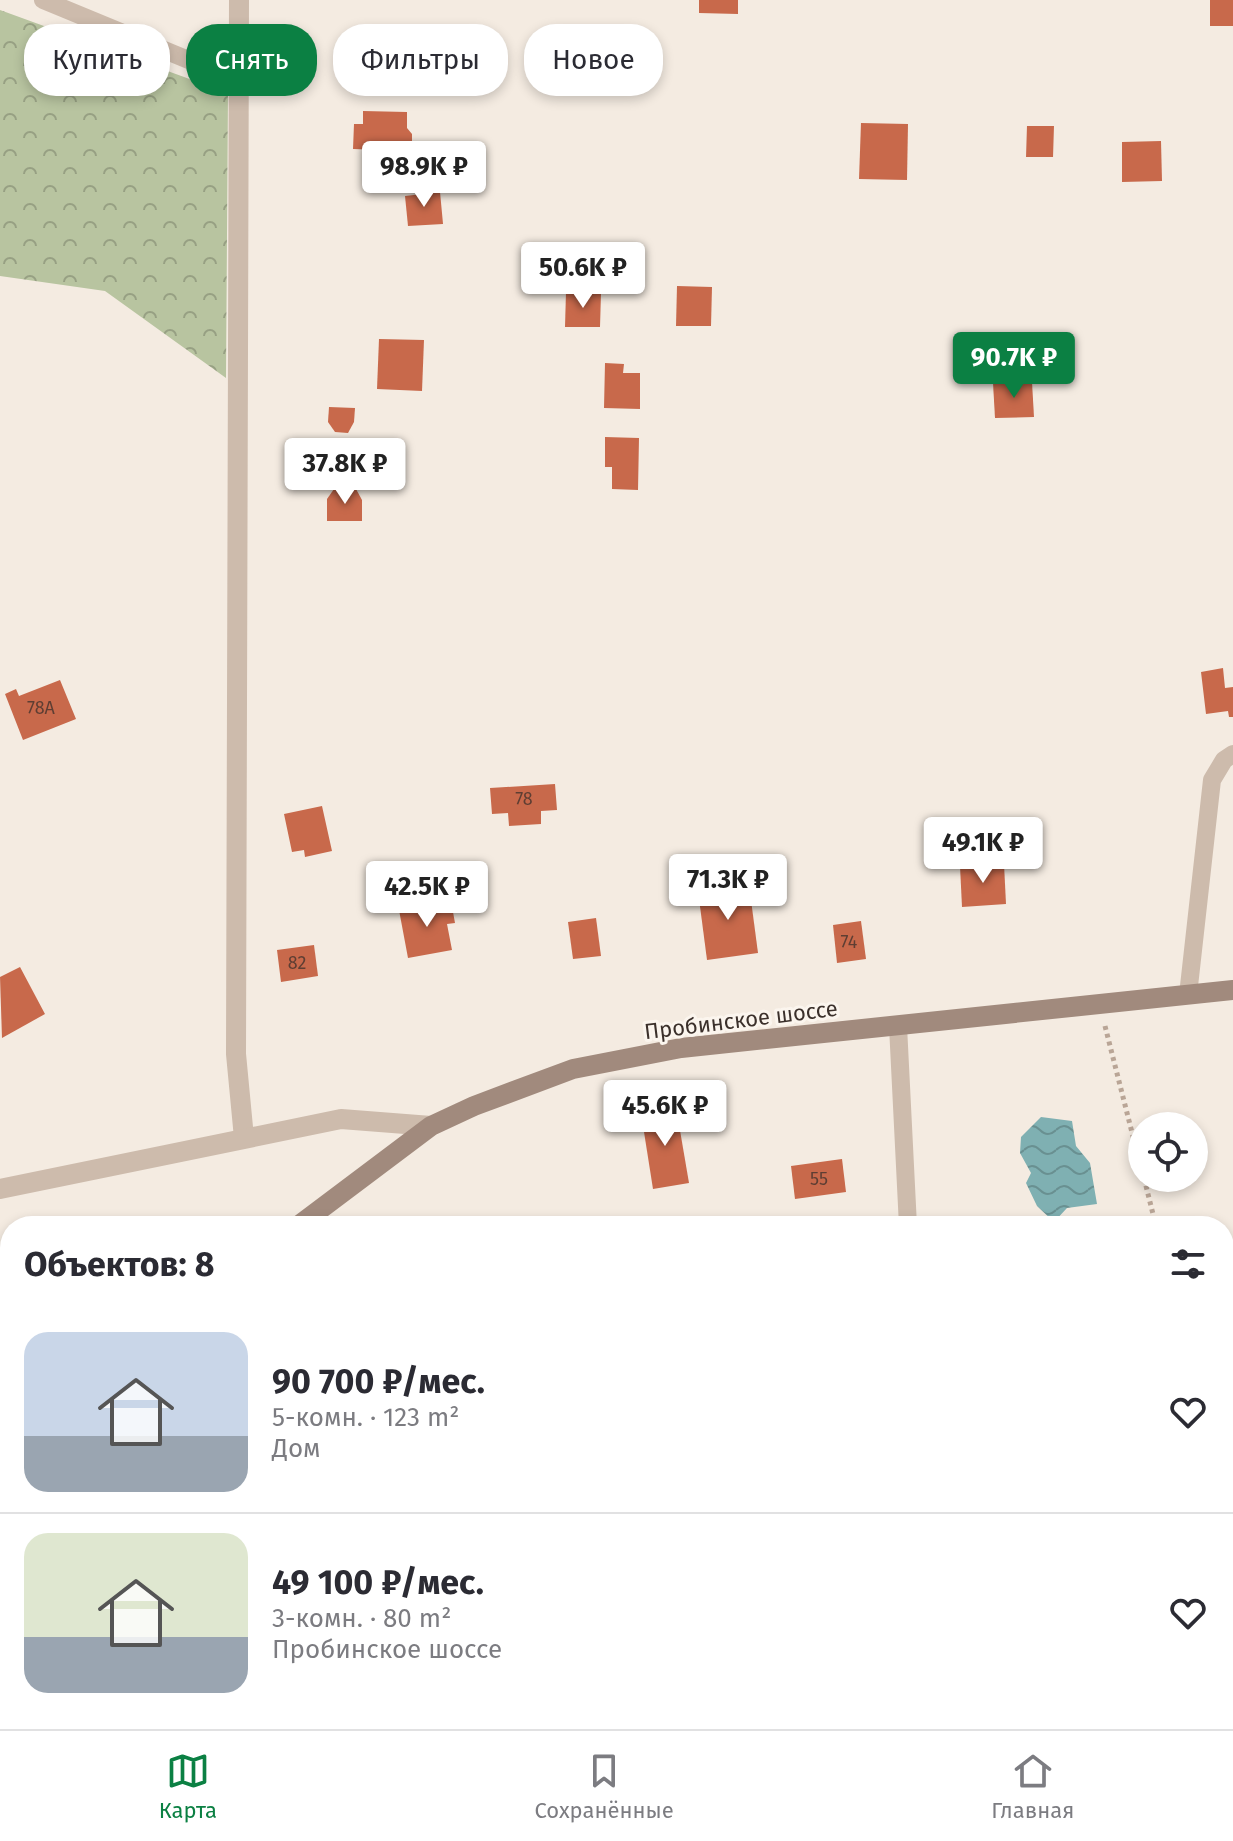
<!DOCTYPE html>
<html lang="ru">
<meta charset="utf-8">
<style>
:root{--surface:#fff;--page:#f7f7f7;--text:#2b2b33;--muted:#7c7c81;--line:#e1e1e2;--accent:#0b8043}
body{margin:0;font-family:"Fira Sans",sans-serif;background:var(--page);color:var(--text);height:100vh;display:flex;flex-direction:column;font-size:30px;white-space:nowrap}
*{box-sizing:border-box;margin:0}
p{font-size:26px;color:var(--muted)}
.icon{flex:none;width:44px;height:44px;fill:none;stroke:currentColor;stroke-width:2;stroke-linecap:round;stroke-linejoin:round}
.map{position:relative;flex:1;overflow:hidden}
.sheet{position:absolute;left:0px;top:1216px;width:1234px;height:514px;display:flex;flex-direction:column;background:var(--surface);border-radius:32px 32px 0 0;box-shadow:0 4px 12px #0003}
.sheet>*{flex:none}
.top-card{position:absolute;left:24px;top:24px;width:800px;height:72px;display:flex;gap:16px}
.controls{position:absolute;left:1128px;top:1112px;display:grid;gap:16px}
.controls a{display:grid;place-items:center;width:80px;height:80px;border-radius:50%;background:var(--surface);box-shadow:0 4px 12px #0003;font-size:40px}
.price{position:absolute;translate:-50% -68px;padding:0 18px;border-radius:8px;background:#fff;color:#222;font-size:26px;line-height:52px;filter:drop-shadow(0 2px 4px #0008)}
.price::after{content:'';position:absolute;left:50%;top:48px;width:24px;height:18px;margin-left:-12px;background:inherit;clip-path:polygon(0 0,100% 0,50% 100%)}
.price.current{background:var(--accent);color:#fff}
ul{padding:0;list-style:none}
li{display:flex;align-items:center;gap:24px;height:200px;padding:0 24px}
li+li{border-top:2px solid var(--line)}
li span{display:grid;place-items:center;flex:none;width:224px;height:160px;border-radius:24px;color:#555}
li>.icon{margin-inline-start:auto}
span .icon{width:96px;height:96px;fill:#fffc;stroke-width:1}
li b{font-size:34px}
h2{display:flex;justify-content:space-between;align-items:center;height:96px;padding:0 24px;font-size:34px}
.tag{padding:0 28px;border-radius:32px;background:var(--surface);box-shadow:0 4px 12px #0003;font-size:28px;line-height:72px}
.tag.current{background:var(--accent);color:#fff}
.dock{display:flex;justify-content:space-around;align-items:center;height:112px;border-top:2px solid var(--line);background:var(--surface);font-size:22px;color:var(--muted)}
.dock a{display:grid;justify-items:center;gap:4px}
.dock .current{color:var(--accent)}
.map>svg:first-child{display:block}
</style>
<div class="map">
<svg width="1233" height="1729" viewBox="0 0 1233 1729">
<defs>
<pattern id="grass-tufts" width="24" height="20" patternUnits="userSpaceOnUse" patternTransform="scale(2)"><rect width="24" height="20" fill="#b8c4a0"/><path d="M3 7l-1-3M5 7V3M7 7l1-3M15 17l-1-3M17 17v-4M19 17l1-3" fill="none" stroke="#97a083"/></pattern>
<pattern id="forest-crowns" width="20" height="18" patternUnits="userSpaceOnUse" patternTransform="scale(2)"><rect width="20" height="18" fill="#b8c4a0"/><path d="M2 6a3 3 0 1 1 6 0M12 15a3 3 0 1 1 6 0" fill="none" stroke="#97a083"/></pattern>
<pattern id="water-waves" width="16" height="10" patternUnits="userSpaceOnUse" patternTransform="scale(2)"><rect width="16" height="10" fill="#7fb0b2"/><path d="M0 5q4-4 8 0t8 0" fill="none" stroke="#699091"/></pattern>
</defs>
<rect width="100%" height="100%" fill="#f4ebe1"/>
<polygon fill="url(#grass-tufts)" points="178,1720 325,1720 333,1729 164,1729"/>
<g fill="url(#forest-crowns)">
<polygon points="0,10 228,93 226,378 105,291 0,276"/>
<polygon points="325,1720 837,1720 838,1729 333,1729"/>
<polygon points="907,1720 1000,1720 1003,1729 883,1729"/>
</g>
<polygon fill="url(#water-waves)" points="1041,1117 1072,1121 1076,1146 1090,1163 1097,1204 1067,1208 1054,1222 1037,1206 1026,1183 1031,1173 1020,1153 1021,1137"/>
<g fill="#c8694b">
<polygon points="699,0 738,0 738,14 699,13"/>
<rect x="1210" y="0" width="23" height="26"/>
<polygon points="363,111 407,112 407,128 412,134 412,145 406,151 353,149 354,124 363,124"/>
<polygon points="861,123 908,124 907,180 859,179"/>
<polygon points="1027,126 1054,126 1053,157 1026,157"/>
<polygon points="1161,141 1162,181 1122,182 1122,142"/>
<polygon points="440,192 443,224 408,226 405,196"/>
<polygon points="677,286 712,287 711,326 676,326"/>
<polygon points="566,292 601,293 600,327 565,327"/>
<polygon points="379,339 424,340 422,391 377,389"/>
<polygon points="605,363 624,364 623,373 640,373 640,409 604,408"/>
<polygon points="1032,382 1034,417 995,418 993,383"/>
<polygon points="329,407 355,408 354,422 348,433 335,432 328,422"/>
<polygon points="605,437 639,438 638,490 612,489 612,467 605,467"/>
<polygon points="334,489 356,489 362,500 362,521 327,521 327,499"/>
<polygon points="1223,668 1225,688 1233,687 1233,717 1229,717 1228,711 1206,714 1201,672"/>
<polygon points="60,680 76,719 23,740 5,694 16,689 19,696"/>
<polygon points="555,784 557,810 541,811 541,824 509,826 508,813 492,814 490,788"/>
<polygon points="322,806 332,851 305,857 304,850 292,852 284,814"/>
<polygon points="1004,864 1006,904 962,907 960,866"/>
<polygon points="749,885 758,953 707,960 698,891"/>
<polygon points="451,901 455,923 447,924 452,950 408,958 399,910"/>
<polygon points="596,918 601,956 573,959 568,922"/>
<polygon points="861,921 866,959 837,963 833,925"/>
<polygon points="314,945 318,976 281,982 277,950"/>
<polygon points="20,967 45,1014 2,1038 0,977"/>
<polygon points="676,1107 689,1183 653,1189 641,1113"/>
<polygon points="842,1159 846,1192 795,1199 791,1166"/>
<polygon points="576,1216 580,1226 549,1226"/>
</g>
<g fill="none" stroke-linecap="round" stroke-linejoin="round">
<g stroke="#b9a596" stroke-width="5" stroke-dasharray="4 4" stroke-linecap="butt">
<polyline points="1105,1026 1142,1172"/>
<polyline points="1144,1178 1156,1226"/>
</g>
<g stroke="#cdbbac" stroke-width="18">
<polyline points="43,0 237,80"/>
<polyline points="1188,995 1212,780 1224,760 1233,754"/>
<polyline points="898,1026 908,1226"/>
</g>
<g stroke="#cdbbac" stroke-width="20">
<polyline points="239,0 236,1054 244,1138"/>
<polyline points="0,1189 341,1119 431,1126"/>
<polyline points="1224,1478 1233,1511"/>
</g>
<g stroke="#a18a7d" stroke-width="20">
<polyline points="298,1226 431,1126 474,1106 573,1069 681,1048 1233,990"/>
<polyline points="0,1448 10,1441"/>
</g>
</g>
<g text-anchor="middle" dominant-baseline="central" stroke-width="6" stroke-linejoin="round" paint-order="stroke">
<g font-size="18" fill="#5e3e33">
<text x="41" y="708">78А</text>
<text x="524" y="799">78</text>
<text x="849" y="942">74</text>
<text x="297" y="963">82</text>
<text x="819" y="1179">55</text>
</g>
<g font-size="22" fill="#3b302b" stroke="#fbf5ee">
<text transform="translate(741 1020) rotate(-7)">Пробинское шоссе</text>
</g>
</g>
</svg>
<div class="controls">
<a><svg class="icon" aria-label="locate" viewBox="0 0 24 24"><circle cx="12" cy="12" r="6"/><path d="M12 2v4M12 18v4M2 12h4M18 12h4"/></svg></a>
</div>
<b class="price" style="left:424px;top:209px">98.9K ₽</b>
<b class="price" style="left:583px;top:310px">50.6K ₽</b>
<b class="price current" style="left:1014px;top:400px">90.7K ₽</b>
<b class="price" style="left:345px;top:506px">37.8K ₽</b>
<b class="price" style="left:983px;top:885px">49.1K ₽</b>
<b class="price" style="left:728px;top:922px">71.3K ₽</b>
<b class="price" style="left:427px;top:929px">42.5K ₽</b>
<b class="price" style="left:665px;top:1148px">45.6K ₽</b>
<div class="top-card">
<a class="tag">Купить</a>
<a class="tag current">Снять</a>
<a class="tag">Фильтры</a>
<a class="tag">Новое</a>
</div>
<section class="sheet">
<h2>Объектов: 8<svg class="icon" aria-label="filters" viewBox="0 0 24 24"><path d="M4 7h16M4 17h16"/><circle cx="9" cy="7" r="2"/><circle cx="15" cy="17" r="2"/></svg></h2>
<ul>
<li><span style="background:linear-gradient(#c9d6e8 65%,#9aa5b1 0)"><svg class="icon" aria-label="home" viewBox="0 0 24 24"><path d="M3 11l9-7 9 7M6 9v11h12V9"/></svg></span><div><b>90 700 ₽/мес.</b><p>5-комн. · 123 m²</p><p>Дом</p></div><svg class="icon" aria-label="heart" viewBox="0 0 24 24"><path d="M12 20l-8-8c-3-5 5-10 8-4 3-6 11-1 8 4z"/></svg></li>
<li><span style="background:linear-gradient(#dfe7d0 65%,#9aa5b1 0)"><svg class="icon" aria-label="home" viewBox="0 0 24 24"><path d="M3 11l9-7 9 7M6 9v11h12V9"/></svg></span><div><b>49 100 ₽/мес.</b><p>3-комн. · 80 m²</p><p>Пробинское шоссе</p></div><svg class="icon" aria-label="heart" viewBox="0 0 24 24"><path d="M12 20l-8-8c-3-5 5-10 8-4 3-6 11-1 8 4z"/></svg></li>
</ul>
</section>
</div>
<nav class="dock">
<a class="current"><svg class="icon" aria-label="map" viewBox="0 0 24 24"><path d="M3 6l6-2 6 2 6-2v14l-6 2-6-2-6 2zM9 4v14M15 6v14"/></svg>Карта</a>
<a><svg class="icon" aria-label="saved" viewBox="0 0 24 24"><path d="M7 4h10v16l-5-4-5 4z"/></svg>Сохранённые</a>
<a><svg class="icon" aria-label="home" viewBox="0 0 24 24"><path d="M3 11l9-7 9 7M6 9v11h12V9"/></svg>Главная</a>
</nav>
